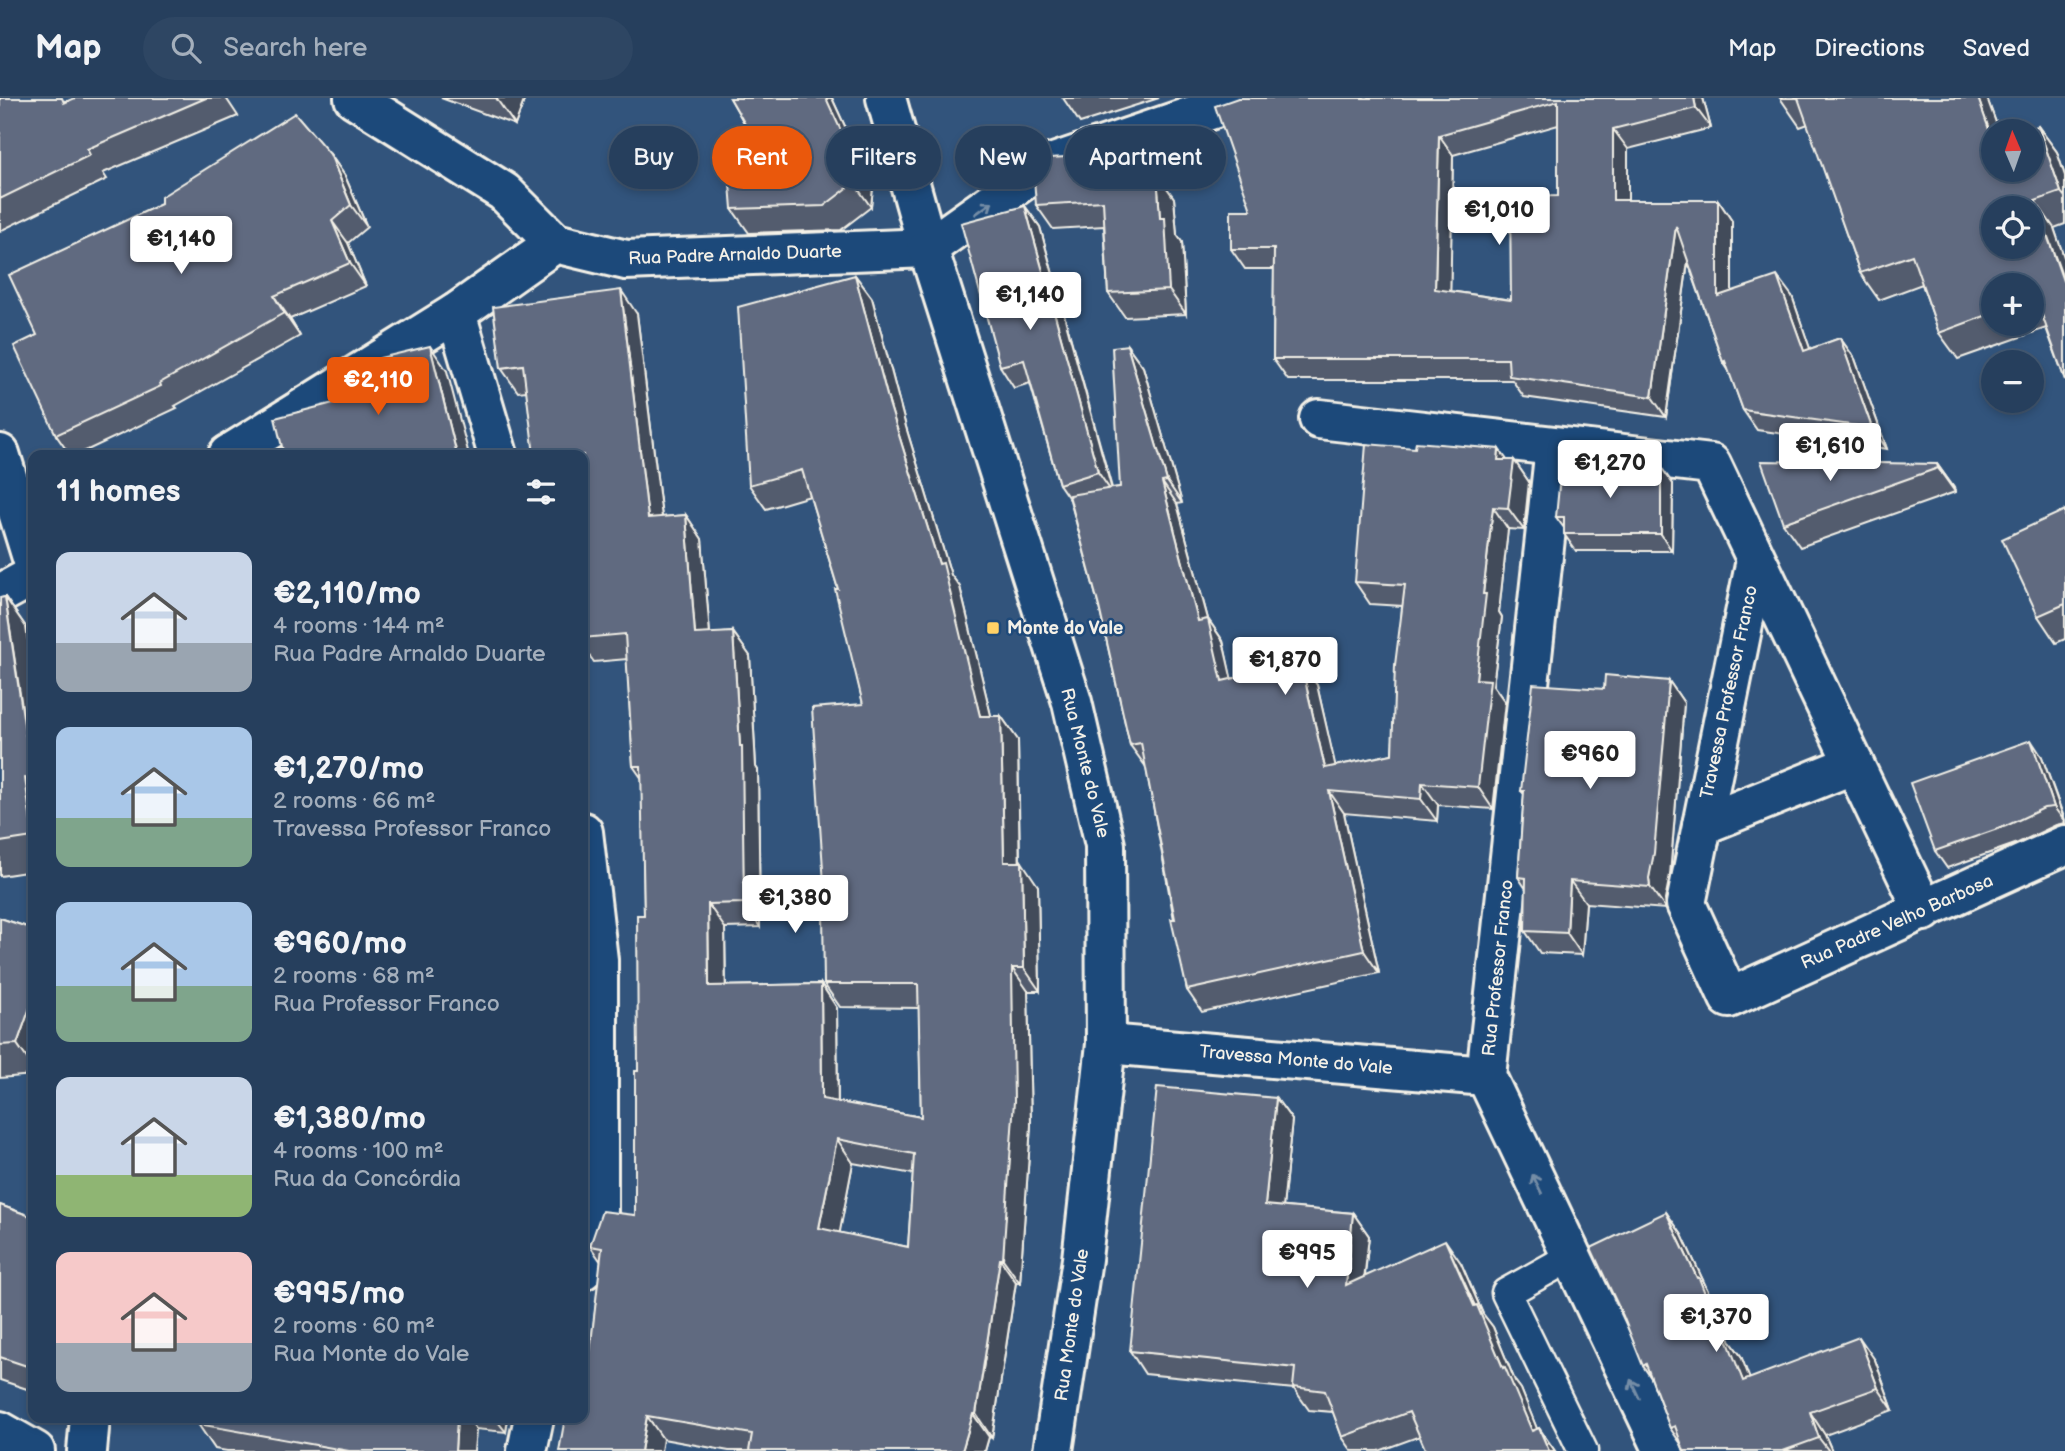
<!DOCTYPE html>
<meta charset="utf-8">
<style>
:root{--surface:#263f5d;--page:#2e4663;--text:#f1f3f6;--muted:#a4afbc;--line:#425872;--accent:#ea580c}
body{margin:0;font-family:"Balsamiq Sans",sans-serif;background:var(--page);color:var(--text);height:100vh;display:flex;flex-direction:column;font-size:26px;white-space:nowrap}
*{box-sizing:border-box;margin:0}
p{font-size:23px;color:var(--muted)}
.icon{flex:none;width:38px;height:38px;fill:none;stroke:currentColor;stroke-width:2;stroke-linecap:round;stroke-linejoin:round}
.map{position:relative;flex:1;overflow:hidden}
.panel{position:absolute;left:28px;top:352px;width:560px;height:973px;display:flex;flex-direction:column;background:var(--surface);border-radius:14px;box-shadow:0 4px 10px #0003,0 0 0 2px var(--line)}
.panel>*{flex:none}
.top-card{position:absolute;left:609px;top:28px;width:665px;height:63px;display:flex;gap:14px}
.needle{width:46px;rotate:358deg}
.controls{position:absolute;left:1981px;top:21px;display:grid;gap:14px}
.controls a{display:grid;place-items:center;width:63px;height:63px;border-radius:50%;background:var(--surface);box-shadow:0 4px 10px #0003,0 0 0 2px var(--line);font-size:35px}
.price{position:absolute;translate:-50% -60px;padding:0 16px;border-radius:7px;background:#fff;color:#222;font-size:23px;line-height:46px;filter:drop-shadow(0 2px 4px #0008)}
.price::after{content:'';position:absolute;left:50%;top:42px;width:21px;height:16px;margin-left:-10px;background:inherit;clip-path:polygon(0 0,100% 0,50% 100%)}
.price.active{background:var(--accent);color:#fff}
ul{padding:0;list-style:none}
li{display:flex;align-items:center;gap:21px;height:175px;padding:0 28px}
li span{display:grid;place-items:center;flex:none;width:196px;height:140px;border-radius:14px;color:#555}
li>.icon{margin-inline-start:auto}
span .icon{width:84px;height:84px;fill:#fffc;stroke-width:1}
li b{font-size:30px}
h2{display:flex;justify-content:space-between;align-items:center;height:84px;padding:0 28px;font-size:30px}
.pill{padding:0 24px;border-radius:32px;background:var(--surface);box-shadow:0 4px 10px #0003,0 0 0 2px var(--line);font-size:24px;line-height:63px}
.pill.active{background:var(--accent);color:#fff}
header{display:flex;align-items:center;gap:42px;box-sizing:border-box;height:98px;padding:0 35px;background:var(--surface);border-bottom:2px solid var(--line)}
header strong{font-size:33px}
nav{display:flex;gap:38px;margin-inline-start:auto;font-size:24px}
.search{width:490px;height:63px;background:var(--page);display:flex;align-items:center;gap:18px;box-sizing:border-box;padding:0 24px;border-radius:38px;color:var(--muted);font-size:26px}
.map>svg:first-child{display:block}
</style>
<header>
<strong>Map</strong>
<div class="search"><svg class="icon" aria-label="search" viewBox="0 0 24 24"><circle cx="10" cy="10" r="6"/><path d="M15 15l6 6"/></svg>Search here</div>
<nav><a>Map</a><a>Directions</a><a>Saved</a></nav>
</header>
<div class="map">
<svg width="2065" height="1353" viewBox="0 0 2065 1353">
<rect width="100%" height="100%" fill="#32547c"/>
<filter id="ink" filterUnits="userSpaceOnUse"><feTurbulence type="fractalNoise" baseFrequency=".0143" numOctaves="2"/><feDisplacementMap in="SourceGraphic" scale="14" xChannelSelector="R" yChannelSelector="G"/><feConvolveMatrix kernelMatrix="1 2 1 2 8 2 1 2 1" color-interpolation-filters="sRGB"/></filter>
<g filter="url(#ink)">
<g fill="none" stroke-linecap="round" stroke-linejoin="round">
<defs>
<polyline id="lane" points="1572,1158 1506,1195 1583,1353"/>
<g id="street">
<polyline points="354,0 504,94 555,145"/>
<polyline points="456,215 498,357"/>
<polyline points="1319,321 1711,366 1924,813"/>
<polyline points="1555,349 1486,978 1664,1353"/>
<polyline points="0,356 33,463"/>
<polyline points="228,357 456,215 555,145 626,162 928,150"/>
<polyline points="1756,462 1686,806 1729,900 2065,747"/>
<polyline points="0,496 33,478"/>
<polyline points="1702,727 1854,666"/>
<polyline points="583,734 598,862 598,1130 583,1172"/>
<polyline points="1106,946 1486,978"/>
<polyline points="0,1333 35,1353"/>
<polyline points="87,1353 90,1320"/>
<polyline points="527,1353 534,1320"/>
</g>
<g id="secondary">
<polyline points="886,0 928,150 1072,604 1105,747 1106,946 1082,1161 1053,1353"/>
<polyline points="928,150 1042,69 1245,0"/>
</g>
</defs>
<use href="#lane" stroke="#f4f1e8" stroke-width="33"/>
<use href="#street" stroke="#f4f1e8" stroke-width="44"/>
<use href="#secondary" stroke="#f4f1e8" stroke-width="44"/>
<use href="#lane" stroke="#1f4a7a" stroke-width="28"/>
<use href="#street" stroke="#1f4a7a" stroke-width="38"/>
<use href="#secondary" stroke="#1f4a7a" stroke-width="38"/>
</g>
<g fill="#535c6e" stroke="#f4f1e8" stroke-width="2" fill-rule="evenodd">
<polygon points="0,0 68,3 75,0 226,0 238,18 103,75 107,81 0,133"/>
<polygon points="441,0 525,0 515,27"/>
<polygon points="730,0 832,0 873,89 871,109 841,132 749,135 732,111 770,70"/>
<polygon points="1063,0 1159,0 1080,25"/>
<path d="M1238,0H1703L1711,30L1628,51V102H1718L1732,123V193L1792,198L1810,251L1840,240L1855,261L1887,351L1757,332L1743,312L1729,273L1723,264L1688,164L1666,319L1524,299L1512,282H1288L1273,261L1274,171H1245L1231,151L1251,112ZM1558,27V98L1511,202L1450,193L1453,57Z"/>
<path d="M1780,0H1987L1999,33H1993V72L2038,28L2057,54L2065,78V126L2054,130L2065,162V282L2046,230L1958,261L1939,235L1922,186L1879,202L1860,175L1808,26L1800,29ZM1993,187H2032V226H1993Z"/>
<polygon points="330,56 345,78 367,129 348,145 366,188 290,221 300,238 175,308 177,310 77,357 70,357 56,337"/>
<polygon points="1157,76 1174,100 1177,137 1182,144 1186,216 1125,219 1108,195 1104,128 1053,131 1036,107 1135,77"/>
<polygon points="1025,108 1040,129 1112,390 1120,389 1127,247 1143,269 1182,405 1177,406 1208,521 1223,543 1231,580 1317,587 1335,668 1392,656 1402,508 1370,506 1355,484 1507,362 1514,362 1529,384 1524,432 1508,431 1499,514 1502,519 1493,587 1505,604 1493,711 1438,707 1437,723 1344,715 1379,875 1202,914 1187,892 1146,669 1130,647 1099,509 1070,402 1059,386 1030,285 1014,290 1000,268"/>
<path d="M855,177L872,200L906,329L951,477L960,489L991,618H1001L1018,642L1020,764L1038,788L1040,893H1028L1031,1027L1020,1185L1016,1184L992,1340L989,1339L985,1353H729L663,1341L590,1254L601,1164L590,1148L635,1117L638,973L644,817L642,681L633,668L627,561L594,564L583,549V357L526,293L518,294L501,270L637,216L662,419L686,417L702,441L710,536L733,534L750,558L756,669L758,672L760,829L725,830L726,888L821,886L837,910L838,1004L921,1019L919,910L840,909L824,886L826,815L863,606L838,491L810,398L766,411L749,387ZM853,1065L913,1076L908,1149L839,1135Z"/>
<polygon points="1937,366 1954,390 1955,394 1800,449 1783,425"/>
<polygon points="1673,386 1672,453 1576,453 1564,436 1564,430 1556,419"/>
<polygon points="2065,412 2065,541 2056,545 2038,518"/>
<polygon points="5,499 26,529 33,577 33,773 0,778 0,500"/>
<polygon points="1669,583 1684,605 1670,777 1665,802 1666,811 1586,805 1582,857 1540,855 1525,833 1526,791 1518,779 1524,696 1521,693 1604,591"/>
<polygon points="2042,659 2065,722 2065,725 2056,727 2018,745 1947,770 1935,753"/>
<polygon points="0,820 33,831 33,977 0,980"/>
<polygon points="1276,1000 1292,1022 1283,1109 1353,1115 1369,1138 1365,1178 1461,1165 1483,1216 1493,1229 1515,1283 1521,1291 1537,1331 1539,1330 1555,1353 1426,1353 1420,1338 1379,1353 1352,1353 1342,1339 1333,1314 1309,1312 1294,1291 1145,1276 1130,1253"/>
<polygon points="0,1107 33,1119 33,1293 0,1282"/>
<polygon points="1666,1114 1682,1137 1708,1193 1715,1202 1731,1244 1741,1258 1749,1281 1875,1262 1893,1312 1825,1337 1832,1353 1684,1353 1681,1346 1670,1330 1651,1280 1643,1268"/>
<polygon points="199,1320 508,1320 506,1334 476,1331 474,1353 227,1353 215,1351 198,1326"/>
</g>
<g fill="#434b5a" stroke="#f4f1e8" stroke-width="2">
<polygon points="496,0 525,0 515,27"/>
<polygon points="826,0 832,0 873,89 871,109 854,85"/>
<polygon points="1694,0 1703,0 1711,30 1696,10"/>
<polygon points="1978,0 1987,0 1999,33 1993,33 1993,43"/>
<polygon points="2038,28 2057,54 2065,78 2065,99 2061,94"/>
<polygon points="1613,31 1628,51 1628,122 1613,102"/>
<polygon points="1439,37 1453,57 1450,212 1435,191"/>
<polygon points="330,56 345,78 367,129 351,107"/>
<polygon points="1120,56 1137,80 1121,78"/>
<polygon points="1157,76 1174,100 1177,137 1182,144 1186,216 1169,192 1160,120"/>
<polygon points="1718,102 1732,123 1732,219 1718,198"/>
<polygon points="2035,103 2054,130 2065,162 2065,186"/>
<polygon points="1025,108 1040,129 1113,396 1098,374"/>
<polygon points="332,123 348,145 366,188 350,165"/>
<polygon points="1676,128 1690,149 1666,319 1652,299"/>
<polygon points="855,177 872,200 906,329 951,477 960,489 997,642 980,618 939,466 889,305"/>
<polygon points="1777,178 1792,198 1818,274 1804,253"/>
<polygon points="621,192 637,216 665,444 648,420"/>
<polygon points="274,198 290,221 300,238 284,215"/>
<polygon points="1840,240 1855,261 1887,351 1872,330"/>
<polygon points="1127,247 1143,269 1182,405 1167,383"/>
<polygon points="430,248 447,273 469,357 457,357"/>
<polygon points="1499,351 1513,370 1514,362 1529,384 1524,432 1508,410 1498,362"/>
<polygon points="1937,366 1954,390 1955,394 1938,370"/>
<polygon points="1661,369 1673,386 1672,453 1661,436"/>
<polygon points="1162,384 1177,406 1208,521 1223,543 1237,605 1222,583 1198,523"/>
<polygon points="1493,409 1508,431 1499,514 1502,519 1493,587 1505,604 1493,711 1478,689 1476,581 1483,496"/>
<polygon points="686,417 702,441 712,560 695,536"/>
<polygon points="5,499 26,529 33,577 33,680"/>
<polygon points="733,534 750,558 756,669 758,672 760,829 744,805 740,648"/>
<polygon points="1301,565 1317,587 1341,692 1325,670"/>
<polygon points="1669,583 1684,605 1670,777 1665,802 1666,811 1650,789 1649,780"/>
<polygon points="1001,618 1018,642 1020,788 1004,764"/>
<polygon points="2031,642 2042,659 2065,724 2054,709"/>
<polygon points="25,680 33,692 33,735"/>
<polygon points="1422,685 1438,707 1437,723 1421,701"/>
<polygon points="1329,693 1344,715 1379,875 1364,853"/>
<polygon points="1022,764 1038,788 1040,893 1024,870"/>
<polygon points="1570,783 1586,805 1582,857 1567,835"/>
<polygon points="708,806 725,830 726,912 709,888"/>
<polygon points="1012,870 1028,893 1031,1027 1020,1185 1003,1161"/>
<polygon points="821,886 837,910 838,1024 822,1001"/>
<polygon points="33,901 33,969 17,946"/>
<polygon points="1276,1000 1292,1022 1281,1129 1265,1107"/>
<polygon points="837,1041 853,1065 836,1154 819,1130"/>
<polygon points="1666,1114 1682,1137 1708,1193 1715,1202 1731,1244 1741,1258 1759,1305 1743,1283 1721,1237 1697,1180"/>
<polygon points="1353,1115 1369,1138 1361,1210 1346,1187"/>
<polygon points="1445,1142 1461,1165 1483,1216 1493,1229 1515,1283 1521,1291 1546,1353 1532,1333"/>
<polygon points="1000,1161 1016,1184 992,1340 976,1316"/>
<polygon points="1859,1239 1875,1262 1893,1312 1878,1290"/>
<polygon points="1810,1314 1825,1337 1832,1353 1829,1353 1819,1340"/>
<polygon points="973,1316 989,1339 985,1353 962,1353"/>
<polygon points="647,1318 663,1341 661,1353 641,1353"/>
<polygon points="457,1320 468,1320 476,1331 474,1353 455,1353"/>
<polygon points="495,1320 508,1320 506,1334"/>
<polygon points="1539,1330 1555,1353 1549,1353"/>
</g>
<g fill="#606b80" stroke="#f4f1e8" stroke-width="2" fill-rule="evenodd">
<polygon points="0,0 62,0 64,5 75,0 206,0 87,51 90,57 0,101"/>
<polygon points="730,0 826,0 856,65 854,85 824,108 732,111 729,73 770,70"/>
<path d="M1238,0H1694L1696,10L1613,31V102H1718V198L1777,178L1804,253L1840,240L1872,330L1743,312L1725,263L1723,264L1676,128L1652,299L1509,278L1508,261H1273L1274,151H1231V112H1251L1215,8ZM1558,3V98L1510,99L1511,202L1435,191L1439,37Z"/>
<path d="M1798,0H1978L1993,43V72H2032V33H2022L2038,28L2061,94L2035,103L2063,183H2065V282L2036,200L2032,202V187H1993V215L1939,235L1912,157L1860,175ZM1993,110H2032V149H1993Z"/>
<polygon points="295,15 330,56 351,107 332,123 350,165 274,198 284,215 160,285 161,288 56,337 14,248 37,237 9,177 161,106 161,99"/>
<polygon points="1120,56 1121,78 1157,76 1160,120 1165,120 1169,192 1108,195 1103,103 1036,107 1033,66 1049,60"/>
<polygon points="1025,108 1098,374 1059,386 1024,262 1000,268 961,125"/>
<path d="M855,177L889,305L939,466L943,465L980,618H1001L1004,764H1022L1024,870H1012L1014,1003L1003,1161H1000L976,1316H973L962,1353H749L752,1336L647,1318L641,1353H559L565,1320H583V1253L590,1254L602,1150L590,1148L602,1113L635,1117V973H638L637,817H644L641,668H633L625,536L583,540V357H534L523,267L501,270L493,209L621,192L648,420L686,417L695,536L733,534L740,648H742L744,805L708,806L709,888L821,886L822,1001L921,1019L918,886H824L823,815H826L812,610L863,606L835,491H838L802,372L749,387L738,209ZM837,1041L914,1056L908,1149L819,1130Z"/>
<polygon points="1127,247 1167,383 1162,384 1198,523 1208,521 1222,583 1301,565 1325,670 1392,656 1395,567 1405,487 1355,484 1366,346 1415,350 1416,344 1499,351 1498,362 1514,362 1508,410 1493,409 1483,496 1486,496 1476,581 1490,582 1478,689 1422,685 1421,701 1329,693 1364,853 1187,892 1171,821 1175,821 1141,645 1130,647 1099,509 1069,397 1120,389 1112,249"/>
<polygon points="430,248 457,357 284,357 275,320 388,291 380,260"/>
<polygon points="1761,363 1937,366 1938,370 1783,425"/>
<polygon points="1561,368 1661,369 1661,436 1564,436 1564,419 1556,419"/>
<polygon points="2065,412 2065,506 2038,518 2002,441"/>
<polygon points="5,499 32,679 25,680 33,739 0,744 0,500"/>
<polygon points="1605,577 1669,583 1654,755 1649,780 1650,789 1570,783 1567,835 1525,833 1526,780 1518,779 1524,693 1521,693 1533,586 1604,591"/>
<polygon points="2031,642 2054,709 2044,710 2006,728 1935,753 1910,685"/>
<polygon points="0,820 33,831 33,901 17,946 0,947"/>
<polygon points="1157,989 1276,1000 1265,1107 1353,1115 1346,1187 1445,1142 1474,1208 1477,1207 1503,1270 1505,1269 1532,1333 1539,1330 1549,1353 1426,1353 1409,1314 1342,1339 1325,1293 1293,1289 1295,1270 1130,1253"/>
<polygon points="0,1107 33,1119 33,1270 0,1259"/>
<polygon points="1666,1114 1697,1180 1699,1180 1721,1237 1725,1236 1743,1283 1859,1239 1878,1290 1810,1314 1819,1340 1783,1353 1684,1353 1675,1328 1670,1330 1646,1266 1643,1268 1623,1218 1591,1150"/>
<polygon points="199,1320 457,1320 455,1353 349,1353 198,1326"/>
</g>
<defs><path id="oneway-shaft" d="M-6 0H5M1.5-3L5.5 0L1.5 3" fill="none" stroke-width="1.6" stroke-linecap="round" stroke-linejoin="round" transform="scale(1.75)"/></defs>
<g stroke="#748da6">
<use href="#oneway-shaft" transform="translate(984 110) rotate(-36)"/>
<use href="#oneway-shaft" transform="translate(1537 1086) rotate(-116)"/>
<use href="#oneway-shaft" transform="translate(1635 1291) rotate(-115)"/>
</g>
</g>
<rect fill="#ffd166" stroke="#1f4a7a" stroke-width="2.5" x="986" y="523" width="14" height="14" rx="3.5"/>
<g text-anchor="middle" dominant-baseline="central" stroke-width="5" stroke-linejoin="round" paint-order="stroke">
<g font-size="18" fill="#f4f1e8" stroke="#1f4a7a">
<text transform="translate(735 157) rotate(-2)">Rua Padre Arnaldo Duarte</text>
<text transform="translate(1729 594) rotate(-78)">Travessa Professor Franco</text>
<text transform="translate(1085 665) rotate(76)">Rua Monte do Vale</text>
<text transform="translate(1897 824) rotate(-24)">Rua Padre Velho Barbosa</text>
<text transform="translate(1498 870) rotate(-84)">Rua Professor Franco</text>
<text transform="translate(1296 962) rotate(5)">Travessa Monte do Vale</text>
<text transform="translate(1072 1227) rotate(-82)">Rua Monte do Vale</text>
</g>
<g font-size="18" font-weight="bold" fill="#f4f1e8" stroke="#1f4a7a" text-anchor="start">
<text x="1007" y="530">Monte do Vale</text>
</g>
</g>
</svg>
<div class="controls">
<a><svg class="needle" viewBox="-14 -14 28 28"><path d="M0-13l5 13h-10z" fill="#e53935"/><path d="M0 13l5-13h-10z" fill="#a4afbc"/></svg></a>
<a><svg class="icon" aria-label="locate" viewBox="0 0 24 24"><circle cx="12" cy="12" r="6"/><path d="M12 2v4M12 18v4M2 12h4M18 12h4"/></svg></a>
<a>+</a>
<a>−</a>
</div>
<b class="price" style="left:1499px;top:149px">€1,010</b>
<b class="price" style="left:181px;top:178px">€1,140</b>
<b class="price" style="left:1030px;top:234px">€1,140</b>
<b class="price active" style="left:378px;top:319px">€2,110</b>
<b class="price" style="left:1830px;top:385px">€1,610</b>
<b class="price" style="left:1610px;top:402px">€1,270</b>
<b class="price" style="left:1285px;top:599px">€1,870</b>
<b class="price" style="left:1590px;top:693px">€960</b>
<b class="price" style="left:795px;top:837px">€1,380</b>
<b class="price" style="left:1307px;top:1192px">€995</b>
<b class="price" style="left:1716px;top:1256px">€1,370</b>
<div class="top-card">
<a class="pill">Buy</a>
<a class="pill active">Rent</a>
<a class="pill">Filters</a>
<a class="pill">New</a>
<a class="pill">Apartment</a>
</div>
<section class="panel">
<h2>11 homes<svg class="icon" aria-label="filters" viewBox="0 0 24 24"><path d="M4 7h16M4 17h16"/><circle cx="9" cy="7" r="2"/><circle cx="15" cy="17" r="2"/></svg></h2>
<ul>
<li><span style="background:linear-gradient(#c9d6e8 65%,#9aa5b1 0)"><svg class="icon" aria-label="home" viewBox="0 0 24 24"><path d="M3 11l9-7 9 7M6 9v11h12V9"/></svg></span><div><b>€2,110/mo</b><p>4 rooms · 144 m²</p><p>Rua Padre Arnaldo Duarte</p></div></li>
<li><span style="background:linear-gradient(#a9c7e8 65%,#7fa58c 0)"><svg class="icon" aria-label="home" viewBox="0 0 24 24"><path d="M3 11l9-7 9 7M6 9v11h12V9"/></svg></span><div><b>€1,270/mo</b><p>2 rooms · 66 m²</p><p>Travessa Professor Franco</p></div></li>
<li><span style="background:linear-gradient(#a9c7e8 60%,#7fa58c 0)"><svg class="icon" aria-label="home" viewBox="0 0 24 24"><path d="M3 11l9-7 9 7M6 9v11h12V9"/></svg></span><div><b>€960/mo</b><p>2 rooms · 68 m²</p><p>Rua Professor Franco</p></div></li>
<li><span style="background:linear-gradient(#c9d6e8 70%,#8fb573 0)"><svg class="icon" aria-label="home" viewBox="0 0 24 24"><path d="M3 11l9-7 9 7M6 9v11h12V9"/></svg></span><div><b>€1,380/mo</b><p>4 rooms · 100 m²</p><p>Rua da Concórdia</p></div></li>
<li><span style="background:linear-gradient(#f6c9c9 65%,#9aa5b1 0)"><svg class="icon" aria-label="home" viewBox="0 0 24 24"><path d="M3 11l9-7 9 7M6 9v11h12V9"/></svg></span><div><b>€995/mo</b><p>2 rooms · 60 m²</p><p>Rua Monte do Vale</p></div></li>
</ul>
</section>
</div>
